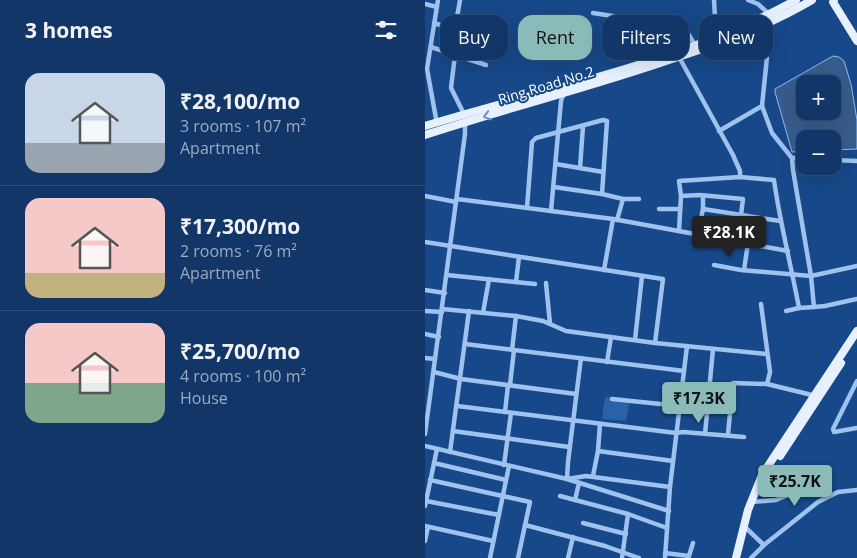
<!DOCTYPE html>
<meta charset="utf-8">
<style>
:root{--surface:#113667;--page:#1e4170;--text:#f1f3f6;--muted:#9cabc0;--line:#30507b;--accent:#8bbbb9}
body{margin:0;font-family:"Open Sans",sans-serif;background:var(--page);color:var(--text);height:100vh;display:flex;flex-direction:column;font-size:19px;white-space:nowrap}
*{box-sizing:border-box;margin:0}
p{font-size:16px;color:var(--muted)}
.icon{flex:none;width:28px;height:28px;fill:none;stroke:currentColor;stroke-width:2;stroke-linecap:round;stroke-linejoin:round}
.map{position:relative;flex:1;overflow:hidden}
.side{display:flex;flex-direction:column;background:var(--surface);width:425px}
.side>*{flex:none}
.guide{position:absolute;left:15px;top:15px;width:341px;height:45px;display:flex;gap:10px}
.fabs{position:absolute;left:371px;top:75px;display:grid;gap:10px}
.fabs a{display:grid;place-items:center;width:45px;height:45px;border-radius:10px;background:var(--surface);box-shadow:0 5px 20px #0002,0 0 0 1px var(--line);font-size:25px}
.price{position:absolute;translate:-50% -42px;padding:0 11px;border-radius:5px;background:var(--accent);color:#111;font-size:16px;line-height:32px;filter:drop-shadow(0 1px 2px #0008)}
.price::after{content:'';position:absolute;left:50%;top:30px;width:15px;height:11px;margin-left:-8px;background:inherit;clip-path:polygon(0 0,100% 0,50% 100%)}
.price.on{background:#222;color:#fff}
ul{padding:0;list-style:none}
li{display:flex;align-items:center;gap:15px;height:125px;padding:0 25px}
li+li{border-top:1px solid var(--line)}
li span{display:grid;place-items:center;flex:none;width:140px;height:100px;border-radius:15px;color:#555}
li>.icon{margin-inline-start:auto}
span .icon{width:60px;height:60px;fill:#fffc;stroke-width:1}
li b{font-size:21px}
h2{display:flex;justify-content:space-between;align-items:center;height:60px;padding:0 25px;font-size:21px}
.tag{padding:0 18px;border-radius:15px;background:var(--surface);box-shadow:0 5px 20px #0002,0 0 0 1px var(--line);font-size:18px;line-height:45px}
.tag.on{background:var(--accent);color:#111}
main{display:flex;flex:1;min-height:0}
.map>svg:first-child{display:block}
</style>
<main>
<section class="side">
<h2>3 homes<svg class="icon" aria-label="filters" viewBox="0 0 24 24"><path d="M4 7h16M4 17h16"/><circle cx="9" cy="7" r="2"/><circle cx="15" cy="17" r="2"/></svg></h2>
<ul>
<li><span style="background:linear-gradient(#c9d6e8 70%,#9aa5b1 0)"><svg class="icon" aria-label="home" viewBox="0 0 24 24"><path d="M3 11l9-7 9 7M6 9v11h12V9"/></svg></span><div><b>₹28,100/mo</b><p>3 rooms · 107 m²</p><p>Apartment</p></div></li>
<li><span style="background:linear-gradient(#f6c9c9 75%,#c2b280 0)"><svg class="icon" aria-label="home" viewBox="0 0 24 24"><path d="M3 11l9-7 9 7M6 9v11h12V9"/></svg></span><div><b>₹17,300/mo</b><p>2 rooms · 76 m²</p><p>Apartment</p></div></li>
<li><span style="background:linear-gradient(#f6c9c9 60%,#7fa58c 0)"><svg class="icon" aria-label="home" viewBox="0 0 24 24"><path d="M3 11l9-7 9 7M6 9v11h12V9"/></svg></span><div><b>₹25,700/mo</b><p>4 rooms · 100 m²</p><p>House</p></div></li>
</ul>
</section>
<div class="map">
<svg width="432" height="558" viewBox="0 0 432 558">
<rect width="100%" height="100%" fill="#174889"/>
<polygon fill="#2962a8" points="180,397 205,400 201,421 177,419"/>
<path fill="#385c8c" stroke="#91bdf1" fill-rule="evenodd" d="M408,56L414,57L419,61L426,84L432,120V149L408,150V139H380V151L367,152L350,92V89ZM380,84H408V111H380Z"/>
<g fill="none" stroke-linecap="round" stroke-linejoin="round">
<g stroke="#9fc2ee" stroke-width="4.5">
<polyline points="289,0 291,36"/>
<polyline points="323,0 333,4 344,14"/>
<polyline points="0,4 12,7"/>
<polyline points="168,13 207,19 247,20 256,22 270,45"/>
<polyline points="32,17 48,22"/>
<polyline points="9,23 64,42"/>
<polyline points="30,29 35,0"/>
<polyline points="6,47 61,65"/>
<polyline points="30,55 26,88 39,114"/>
<polyline points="254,57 308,155 315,171 315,177"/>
<polyline points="337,106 347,133 367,158 380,158"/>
<polyline points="12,124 2,69 13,0"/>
<polyline points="294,131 337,106 342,57 331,29"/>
<polyline points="367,158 368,170 386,276 389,307 400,306 432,299"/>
<polyline points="408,160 432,161"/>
<polyline points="131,164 178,172"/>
<polyline points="155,168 158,126"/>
<polyline points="129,187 177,194 198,199 214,199"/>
<polyline points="0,196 31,202"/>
<polyline points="256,196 275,195 318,199 316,215"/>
<polyline points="32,199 188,219 363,251"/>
<polyline points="102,208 107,142 111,138 178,120 182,121 177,194"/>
<polyline points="234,209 255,209"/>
<polyline points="278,209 355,221"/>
<polyline points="126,211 136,101 139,93"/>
<polyline points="192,220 198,199"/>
<path d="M254,231L256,196L254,181L315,177L349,180C355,223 366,265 374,308L389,307"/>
<polyline points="273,234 278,209 278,196"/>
<polyline points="0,242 238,279 230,343"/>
<polyline points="289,265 316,270 386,276 432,266"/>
<polyline points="179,270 188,219"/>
<polyline points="319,270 323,243"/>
<polyline points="22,275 110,284"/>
<polyline points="91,282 94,257"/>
<polyline points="121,283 125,324"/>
<polyline points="0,290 20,293"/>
<polyline points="336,304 345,372 342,384"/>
<polyline points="17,309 91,316 118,321 141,331 230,343 342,354"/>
<polyline points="0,311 17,312"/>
<polyline points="361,311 374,308"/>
<polyline points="58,313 64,279"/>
<polyline points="0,334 14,337"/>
<polyline points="210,340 217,276"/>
<polyline points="40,344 259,371"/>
<polyline points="87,350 91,316"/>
<polyline points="0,358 10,359"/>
<polyline points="156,358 143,462 142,479 161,476 245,487"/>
<polyline points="182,362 186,337"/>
<polyline points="9,372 36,379 151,394"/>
<polyline points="432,381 408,429 409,432 432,428"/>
<polyline points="85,385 89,350"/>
<polyline points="187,399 255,406"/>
<polyline points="32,406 251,433 258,432 319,437"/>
<polyline points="80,412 83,385"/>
<polyline points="28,431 144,447"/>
<polyline points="0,434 40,134 40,122"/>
<polyline points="280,434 288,349"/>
<polyline points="303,434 308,383 342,384 391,396"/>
<polyline points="0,446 142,479 244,511"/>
<polyline points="173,451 248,461"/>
<polyline points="25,452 44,311"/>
<polyline points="9,463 81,480"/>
<polyline points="79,465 86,413"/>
<polyline points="168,476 173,451 175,424"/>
<polyline points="5,480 105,502 93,558"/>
<polyline points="135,496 203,514 242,528"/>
<polyline points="150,500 154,483"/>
<polyline points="1,501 74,515"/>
<polyline points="326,502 351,500 363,495"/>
<polyline points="0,506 12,449"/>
<polyline points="158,523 201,534"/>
<polyline points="100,525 180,546 214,558"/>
<polyline points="0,526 68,541"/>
<polyline points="321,528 339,545"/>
<polyline points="0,541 3,527"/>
<polyline points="240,553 264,556 268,543"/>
<polyline points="65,558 84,466"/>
<polyline points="143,558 148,537"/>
<polyline points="197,558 203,514"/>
<polyline points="240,558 245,487 262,346"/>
<polyline points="326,558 339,545 393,502 413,492 432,490"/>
</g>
<g stroke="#e6f0ff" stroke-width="8">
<polyline points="409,0 408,2 432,41"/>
<path d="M0,126C123,88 258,63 371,0"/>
<path d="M0,135C82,108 166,87 247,59C296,43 343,26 387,0"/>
<polyline points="355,456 416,363"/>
<polyline points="311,558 323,510 337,475 432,331"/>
</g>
</g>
<defs><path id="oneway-chevron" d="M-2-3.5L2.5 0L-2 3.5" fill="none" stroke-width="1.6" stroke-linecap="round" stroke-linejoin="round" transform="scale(1.25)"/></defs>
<use stroke="#7494be" href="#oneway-chevron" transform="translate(62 116) rotate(164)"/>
<g text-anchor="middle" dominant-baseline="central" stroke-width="4" stroke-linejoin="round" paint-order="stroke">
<g font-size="14" fill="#fff" stroke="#174889">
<text transform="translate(121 85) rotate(-17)">Ring Road No.2</text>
</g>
</g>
</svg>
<div class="fabs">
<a>+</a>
<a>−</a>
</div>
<b class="price on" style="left:304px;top:258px">₹28.1K</b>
<b class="price" style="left:274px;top:424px">₹17.3K</b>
<b class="price" style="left:370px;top:507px">₹25.7K</b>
<div class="guide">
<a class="tag">Buy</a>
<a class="tag on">Rent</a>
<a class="tag">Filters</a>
<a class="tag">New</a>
</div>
</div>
</main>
